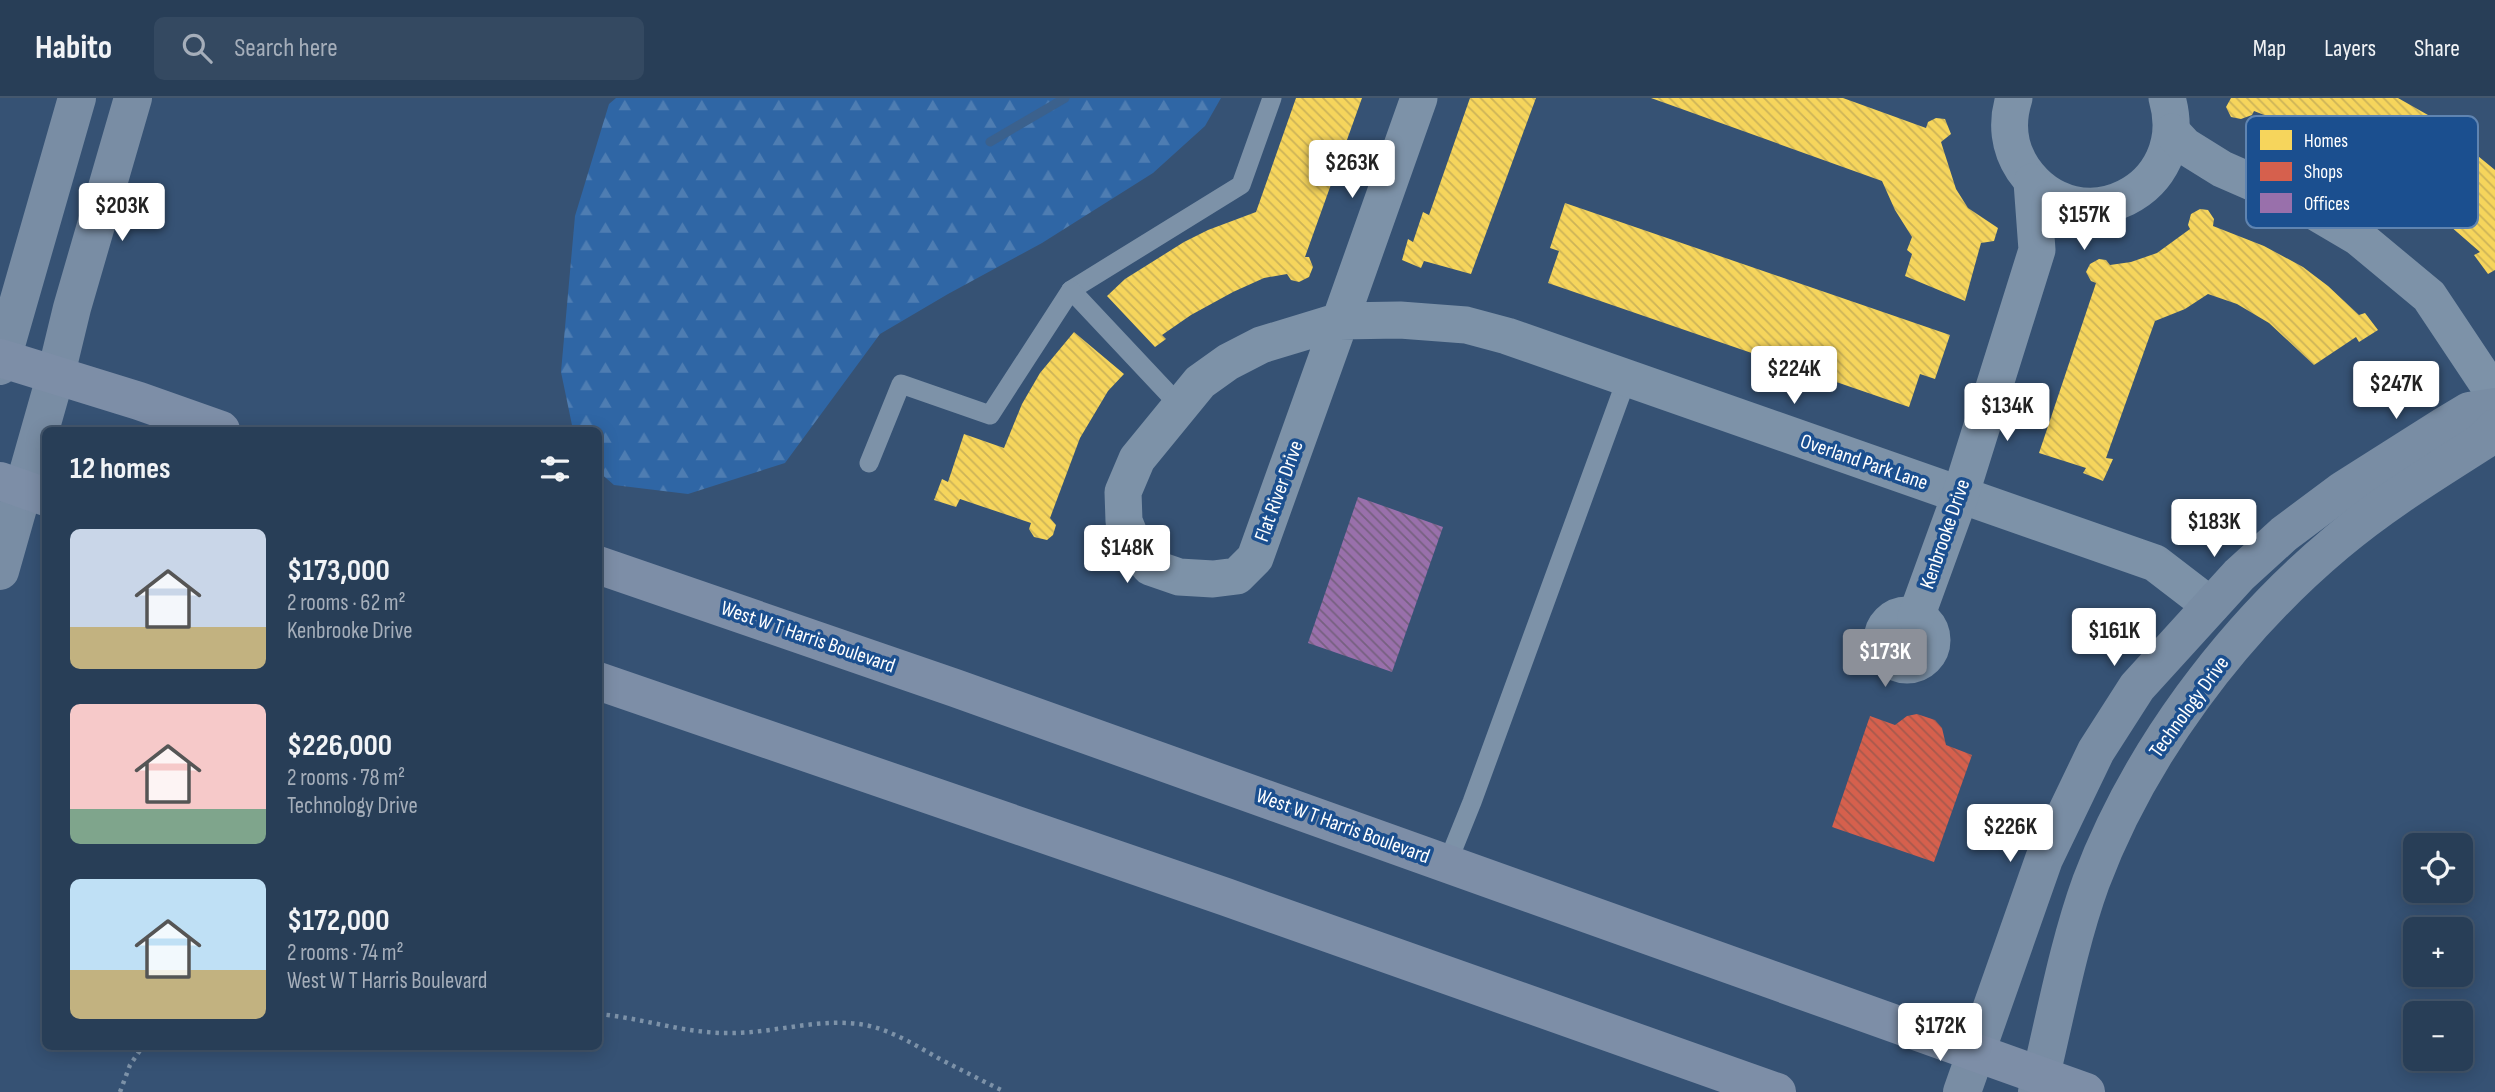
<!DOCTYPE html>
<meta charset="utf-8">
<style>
:root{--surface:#283e57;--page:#344961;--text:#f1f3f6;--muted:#a5aeba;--line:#44576d;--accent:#8c9099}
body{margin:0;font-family:"Sofia Sans Condensed",sans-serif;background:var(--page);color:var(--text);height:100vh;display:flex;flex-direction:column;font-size:26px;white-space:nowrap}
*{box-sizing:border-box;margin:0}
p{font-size:23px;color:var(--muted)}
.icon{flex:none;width:38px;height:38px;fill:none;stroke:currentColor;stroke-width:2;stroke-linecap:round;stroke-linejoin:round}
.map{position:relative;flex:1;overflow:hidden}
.sheet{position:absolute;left:42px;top:329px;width:560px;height:623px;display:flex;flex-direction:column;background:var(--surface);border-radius:10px;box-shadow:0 4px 18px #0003,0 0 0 2px var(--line)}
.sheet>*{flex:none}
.buttons{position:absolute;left:2403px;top:735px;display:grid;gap:14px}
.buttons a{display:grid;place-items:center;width:70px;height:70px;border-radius:10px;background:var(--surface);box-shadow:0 4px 18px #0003,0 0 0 2px var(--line);font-size:35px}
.price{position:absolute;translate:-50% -60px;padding:0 16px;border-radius:7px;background:#fff;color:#222;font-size:23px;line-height:46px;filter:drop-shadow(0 2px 4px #0008)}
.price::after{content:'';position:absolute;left:50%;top:42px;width:21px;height:16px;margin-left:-10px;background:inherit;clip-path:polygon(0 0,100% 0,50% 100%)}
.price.current{background:var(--accent);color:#fff}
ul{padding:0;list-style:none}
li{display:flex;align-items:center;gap:21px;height:175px;padding:0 28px}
li span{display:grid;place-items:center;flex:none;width:196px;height:140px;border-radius:10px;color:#555}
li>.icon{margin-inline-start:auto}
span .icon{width:84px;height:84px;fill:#fffc;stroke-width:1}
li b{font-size:30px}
h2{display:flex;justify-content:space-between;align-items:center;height:84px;padding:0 28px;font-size:30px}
header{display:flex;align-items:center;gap:42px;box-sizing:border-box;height:98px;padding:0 35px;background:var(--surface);border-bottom:2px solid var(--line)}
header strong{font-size:33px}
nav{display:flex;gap:38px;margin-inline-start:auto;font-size:24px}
.search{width:490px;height:63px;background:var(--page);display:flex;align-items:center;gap:18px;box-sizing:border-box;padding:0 24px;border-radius:10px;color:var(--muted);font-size:26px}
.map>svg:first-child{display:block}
</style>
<header>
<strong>Habito</strong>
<div class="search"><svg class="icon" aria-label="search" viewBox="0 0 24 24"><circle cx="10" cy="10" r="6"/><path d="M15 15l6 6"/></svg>Search here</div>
<nav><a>Map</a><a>Layers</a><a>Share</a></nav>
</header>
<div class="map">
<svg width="2495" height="994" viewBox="0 0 2495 994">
<defs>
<pattern id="forest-firs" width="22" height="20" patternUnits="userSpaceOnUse" patternTransform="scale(1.75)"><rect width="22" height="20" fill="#2f66a5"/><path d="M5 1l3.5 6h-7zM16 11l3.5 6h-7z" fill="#4e7db2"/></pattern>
<pattern id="homes-back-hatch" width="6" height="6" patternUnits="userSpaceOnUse" patternTransform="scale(1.75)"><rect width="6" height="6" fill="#f6d55c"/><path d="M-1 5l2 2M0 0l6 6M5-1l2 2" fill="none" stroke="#ccb358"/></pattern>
<pattern id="shops-back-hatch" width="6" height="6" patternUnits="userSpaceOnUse" patternTransform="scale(1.75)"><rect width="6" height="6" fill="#d6604d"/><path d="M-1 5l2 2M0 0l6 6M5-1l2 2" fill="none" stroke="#a6594d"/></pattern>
<pattern id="offices-back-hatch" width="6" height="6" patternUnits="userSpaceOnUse" patternTransform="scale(1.75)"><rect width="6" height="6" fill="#9970ab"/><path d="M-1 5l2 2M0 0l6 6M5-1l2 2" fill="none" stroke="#766080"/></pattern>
</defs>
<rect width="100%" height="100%" fill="#365274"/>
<polygon fill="url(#forest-firs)" points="616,0 1221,0 1205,28 1153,75 1042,145 948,196 880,236 785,365 688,396 614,387 599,374 598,332 573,332 561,274 575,118 609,6"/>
<g fill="url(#homes-back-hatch)">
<polygon points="1296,0 1362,0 1305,159 1309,159 1313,169 1309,179 1299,184 1291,182 1287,176 1264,180 1233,194 1191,217 1162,237 1166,241 1155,249 1107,198 1125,181 1184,144 1208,132 1256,114"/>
<polygon points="1470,0 1536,0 1471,176 1424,163 1421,170 1402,162 1408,141 1413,144 1423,114 1429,117"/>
<polygon points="1651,0 1843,0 1926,30 1928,24 1936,20 1945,21 1951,36 1941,44 1956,91 1968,110 1998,130 1994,143 1981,145 1965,203 1905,178 1912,156 1907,152 1912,139 1895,112 1882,83"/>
<polygon points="2231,0 2398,0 2428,17 2495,72 2495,172 2488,176 2474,157 2480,154 2397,82 2343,48 2254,13 2252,17 2241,21 2231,19 2226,9"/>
<polygon points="1565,105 1950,237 1935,281 1920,276 1909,309 1548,185 1559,153 1550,150"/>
<polygon points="2200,111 2208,112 2214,121 2213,128 2264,148 2303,169 2328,188 2359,217 2365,215 2378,232 2359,244 2356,239 2314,267 2269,225 2237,206 2208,196 2185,211 2155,223 2106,360 2113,361 2103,383 2083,375 2086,370 2039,355 2096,185 2091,183 2086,174 2090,166 2099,161 2106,162 2110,167 2131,164 2157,155 2190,131 2188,127 2191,116"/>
<polygon points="1074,234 1124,276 1108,293 1080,340 1050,420 1056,427 1053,437 1047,442 1034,439 1029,431 1031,425 960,401 956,409 934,402 942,381 948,384 964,336 1004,350 1022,306 1040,275"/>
</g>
<polygon fill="url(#shops-back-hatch)" points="1917,616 1935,622 1942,630 1946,647 1972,657 1934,764 1832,729 1870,618 1895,627 1907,618"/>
<polygon fill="url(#offices-back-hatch)" points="1358,399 1443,429 1392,574 1308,545"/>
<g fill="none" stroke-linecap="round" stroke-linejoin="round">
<polyline stroke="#3b618d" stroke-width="9" points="990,44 1065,0"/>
<g stroke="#7d92a8" stroke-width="4.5" stroke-dasharray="3.5 5" stroke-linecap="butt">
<path d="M598,916C643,920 686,936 731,935C775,935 822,919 865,927C891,932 915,947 938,960C961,972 983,983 1005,994"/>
<polyline points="120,994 130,967 143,948"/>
</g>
<g stroke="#7d92a8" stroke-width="19">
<polyline points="1071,192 1241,87 1272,0"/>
<polyline points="869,365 901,286 990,317 1071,192 1180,308"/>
<polyline points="1447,766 1472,704 1627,280"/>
</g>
<g stroke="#7d92a8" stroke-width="37">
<polyline points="1419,0 1340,223 1302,329 1255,460 1237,478 1213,481 1179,479 1150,469 1134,448 1124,423 1123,394 1137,361 1200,284 1228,264 1261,247 1340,223 1400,222 1466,227 1507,238 2155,465 2211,508"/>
<path d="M2014,0C2006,25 2009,50 2023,71C2078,150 2194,92 2167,0"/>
<polyline points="2172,34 2185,48 2222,71 2302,106 2358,139 2429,198 2495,297"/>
<circle cx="1907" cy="542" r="25"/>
<polyline points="1916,519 1960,398 2037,152 2032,84"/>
</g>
<g stroke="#798da4" stroke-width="38">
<polyline points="0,268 77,0"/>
<polyline points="0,473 56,276 72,210 133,0"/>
<polyline points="1962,994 2044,761 2096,653 2137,589 2239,477 2284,436 2343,392 2444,328 2469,313 2495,309"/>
<path d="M2037,994C2054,926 2067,850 2091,784C2139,656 2231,533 2336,445C2382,406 2433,375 2483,343L2495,330"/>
</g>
<g stroke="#7d8ea7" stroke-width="38">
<polyline points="0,260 139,303 221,332"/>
<polyline points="0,383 46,399"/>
<polyline points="598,467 955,590 2086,994"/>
<polyline points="598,583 1226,799 1777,994"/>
</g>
</g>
<g text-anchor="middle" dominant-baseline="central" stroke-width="7" stroke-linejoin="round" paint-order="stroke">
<g font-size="21" fill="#fff" stroke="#1b4f8f">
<text transform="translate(1864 364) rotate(19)">Overland Park Lane</text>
<text transform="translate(1279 393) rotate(-70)">Flat River Drive</text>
<text transform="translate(1945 436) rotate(-71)">Kenbrooke Drive</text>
<text transform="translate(808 539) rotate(19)">West W T Harris Boulevard</text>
<text transform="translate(2189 609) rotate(-54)">Technology Drive</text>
<text transform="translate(1343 728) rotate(20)">West W T Harris Boulevard</text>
</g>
</g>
<rect x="2246" y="18" width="232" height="112" rx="10" fill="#1b4f8f" stroke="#5f84b1" stroke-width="2"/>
<rect x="2260" y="32" width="32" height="20" fill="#f6d55c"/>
<rect x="2260" y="64" width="32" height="19" fill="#d6604d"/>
<rect x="2260" y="95" width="32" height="20" fill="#9970ab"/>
<g font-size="19" fill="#fff">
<text x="2304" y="49">Homes</text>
<text x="2304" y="80">Shops</text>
<text x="2304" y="112">Offices</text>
</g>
</svg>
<div class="buttons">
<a><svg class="icon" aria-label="locate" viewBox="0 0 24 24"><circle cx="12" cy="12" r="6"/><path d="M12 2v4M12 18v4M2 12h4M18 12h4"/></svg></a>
<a>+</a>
<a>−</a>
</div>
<b class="price" style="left:1352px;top:102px">$263K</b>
<b class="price" style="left:122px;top:145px">$203K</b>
<b class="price" style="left:2084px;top:154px">$157K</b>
<b class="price" style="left:1794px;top:308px">$224K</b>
<b class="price" style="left:2396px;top:323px">$247K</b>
<b class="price" style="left:2007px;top:345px">$134K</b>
<b class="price" style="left:2214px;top:461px">$183K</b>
<b class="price" style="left:1127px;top:487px">$148K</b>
<b class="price" style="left:2114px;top:570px">$161K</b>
<b class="price current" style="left:1885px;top:591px">$173K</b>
<b class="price" style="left:2010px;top:766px">$226K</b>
<b class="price" style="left:1940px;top:965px">$172K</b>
<section class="sheet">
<h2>12 homes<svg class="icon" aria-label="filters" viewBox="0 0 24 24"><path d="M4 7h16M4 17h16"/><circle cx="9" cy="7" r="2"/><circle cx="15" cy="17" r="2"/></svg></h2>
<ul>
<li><span style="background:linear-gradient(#c9d6e8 70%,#c2b280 0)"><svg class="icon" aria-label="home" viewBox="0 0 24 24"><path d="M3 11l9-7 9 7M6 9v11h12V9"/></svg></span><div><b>$173,000</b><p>2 rooms · 62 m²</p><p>Kenbrooke Drive</p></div></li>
<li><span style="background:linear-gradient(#f6c9c9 75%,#7fa58c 0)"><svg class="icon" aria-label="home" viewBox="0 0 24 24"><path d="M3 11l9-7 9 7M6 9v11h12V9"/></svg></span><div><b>$226,000</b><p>2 rooms · 78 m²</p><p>Technology Drive</p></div></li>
<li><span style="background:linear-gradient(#bfe0f5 65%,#c2b280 0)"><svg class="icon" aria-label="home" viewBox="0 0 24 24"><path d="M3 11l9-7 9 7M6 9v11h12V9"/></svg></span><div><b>$172,000</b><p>2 rooms · 74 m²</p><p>West W T Harris Boulevard</p></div></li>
</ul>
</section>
</div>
